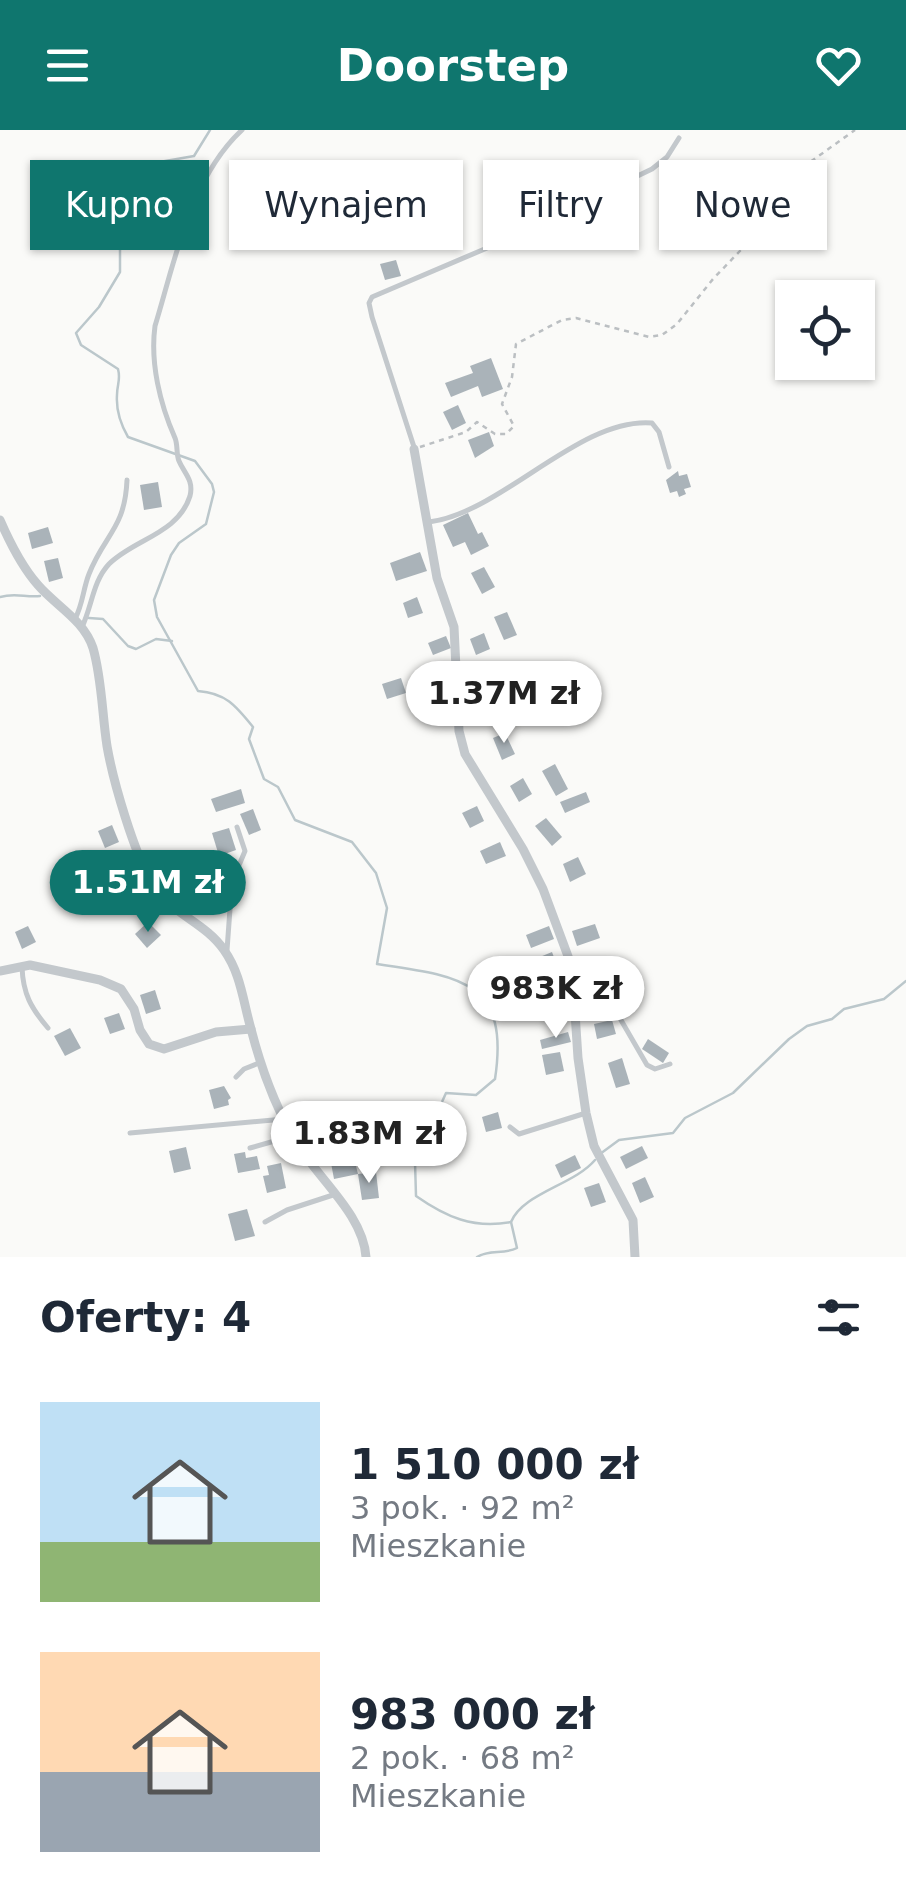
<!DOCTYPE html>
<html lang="pl">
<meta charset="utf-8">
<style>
:root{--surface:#fff;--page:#f6f6f7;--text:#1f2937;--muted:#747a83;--accent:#0f766e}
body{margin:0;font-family:"DejaVu Sans",sans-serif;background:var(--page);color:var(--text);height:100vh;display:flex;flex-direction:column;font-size:38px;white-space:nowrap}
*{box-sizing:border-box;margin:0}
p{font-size:32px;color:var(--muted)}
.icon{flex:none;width:55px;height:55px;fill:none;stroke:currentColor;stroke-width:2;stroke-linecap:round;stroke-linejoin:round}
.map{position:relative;height:1127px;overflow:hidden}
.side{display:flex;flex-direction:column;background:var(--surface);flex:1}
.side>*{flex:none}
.banner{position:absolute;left:30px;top:30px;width:848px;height:90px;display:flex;gap:20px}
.buttons{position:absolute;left:775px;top:150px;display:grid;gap:20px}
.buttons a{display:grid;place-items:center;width:100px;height:100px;border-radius:0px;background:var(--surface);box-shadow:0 2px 8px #0004;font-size:50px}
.price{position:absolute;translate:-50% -85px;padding:0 22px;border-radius:35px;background:#fff;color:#222;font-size:32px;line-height:65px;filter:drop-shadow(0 2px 5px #0008)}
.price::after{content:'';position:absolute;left:50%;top:60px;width:30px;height:22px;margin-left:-15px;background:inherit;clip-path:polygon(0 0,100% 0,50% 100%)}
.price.selected{background:var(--accent);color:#fff}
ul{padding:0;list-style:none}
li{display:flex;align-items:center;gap:30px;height:250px;padding:0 40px}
li span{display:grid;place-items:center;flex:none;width:280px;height:200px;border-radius:0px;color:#555}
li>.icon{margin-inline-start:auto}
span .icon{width:120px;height:120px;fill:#fffc;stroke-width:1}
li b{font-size:42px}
h2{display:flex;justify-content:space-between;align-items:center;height:120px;padding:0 40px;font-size:42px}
.chip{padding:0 35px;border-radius:0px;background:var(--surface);box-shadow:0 2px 8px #0004;font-size:35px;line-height:90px}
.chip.selected{background:var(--accent);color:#fff}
header{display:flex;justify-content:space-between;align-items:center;height:130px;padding:0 40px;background:var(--accent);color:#fff;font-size:45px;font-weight:700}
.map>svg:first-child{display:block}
</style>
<header><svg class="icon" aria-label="menu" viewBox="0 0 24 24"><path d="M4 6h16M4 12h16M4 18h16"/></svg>Doorstep<svg class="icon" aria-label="heart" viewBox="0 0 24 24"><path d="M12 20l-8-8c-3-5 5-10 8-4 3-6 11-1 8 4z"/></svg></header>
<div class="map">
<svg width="906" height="1127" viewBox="0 0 906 1127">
<rect width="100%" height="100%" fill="#fafaf8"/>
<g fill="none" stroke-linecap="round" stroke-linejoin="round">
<g stroke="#bbc7cb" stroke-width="2.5">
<path d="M210,0L194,26L154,33L127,53L120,103V142L99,177L76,203L81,215L118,239C121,250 117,254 117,265C116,279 121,295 128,307L195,331L212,354L214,362L206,394L179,413L171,425L154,470L157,487L198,561C226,563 236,576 253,597L249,609L264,649L278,657L295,690L352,712L376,743L387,778L377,834C459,846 510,850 495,949L476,965L446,963L415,1032L416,1066C446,1087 473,1099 511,1092L517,1118C503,1125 490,1119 477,1127"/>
<path d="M0,467C16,462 26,468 40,466"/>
<polyline points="89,488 103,489 128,516 136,519 156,509 172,511"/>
<polyline points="600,1024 619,1010 673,1003 685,988 733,963 789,909 807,896 832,889 844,879 884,869 906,851"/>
<path d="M511,1092C523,1063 574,1055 595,1030"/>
</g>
</g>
<g fill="#aab3b9">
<polygon points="396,130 401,146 385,150 380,134"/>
<polygon points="491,228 503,259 482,267 478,256 451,267 445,253 473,243 470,236"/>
<polygon points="458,275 466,293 452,300 443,282"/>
<polygon points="489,302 494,316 475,328 468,310"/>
<polygon points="678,341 679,346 687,344 691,357 684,359 686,364 679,367 677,361 670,363 666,350"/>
<polygon points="158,352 162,377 144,380 140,355"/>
<polygon points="468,383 478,404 482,402 489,416 471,425 465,412 453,417 443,395"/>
<polygon points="48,397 53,413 32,419 28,403"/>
<polygon points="420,422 427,441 396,451 390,433"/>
<polygon points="58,428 63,448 49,452 44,431"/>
<polygon points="484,437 495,457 482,464 471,443"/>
<polygon points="417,467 423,483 408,488 403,473"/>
<polygon points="507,482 517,505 504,510 494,487"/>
<polygon points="484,503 490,519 476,525 470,509"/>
<polygon points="446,506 451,518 433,525 428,513"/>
<polygon points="401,548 406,563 387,569 382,554"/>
<polygon points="481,548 487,568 474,571 468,552"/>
<polygon points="505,603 515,624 502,630 493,608"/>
<polygon points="555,634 568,659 556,666 542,641"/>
<polygon points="523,648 532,664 519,672 510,656"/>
<polygon points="241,659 245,673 216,682 211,669"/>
<polygon points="586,662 590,672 565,683 560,672"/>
<polygon points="477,676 484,691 470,698 462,683"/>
<polygon points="253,679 261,700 249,705 240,684"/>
<polygon points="546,688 562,707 552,716 535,696"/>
<polygon points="112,695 119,712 105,718 98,701"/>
<polygon points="229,698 236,720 219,726 212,703"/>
<polygon points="500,712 506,726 486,734 480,721"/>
<polygon points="578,727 586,744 570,752 563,734"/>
<polygon points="148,792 161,805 147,818 135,804"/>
<polygon points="595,794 600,808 577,816 572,801"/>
<polygon points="28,796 36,812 22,819 15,802"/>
<polygon points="549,796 554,809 531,818 526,805"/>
<polygon points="552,822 558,838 536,847 530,831"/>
<polygon points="594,833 599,855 587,858 582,836"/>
<polygon points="155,860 161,879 146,884 140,865"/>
<polygon points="119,883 125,899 110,904 104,888"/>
<polygon points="612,890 616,904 597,909 594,894"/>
<polygon points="70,898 81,918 65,926 54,906"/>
<polygon points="568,902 571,912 542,919 540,910"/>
<polygon points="648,909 669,923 663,933 642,919"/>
<polygon points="560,922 564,941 546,945 542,925"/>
<polygon points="622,928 630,954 616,958 608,933"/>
<polygon points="224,956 231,968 228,970 229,975 214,979 209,960"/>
<polygon points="498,982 502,998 486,1002 482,987"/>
<polygon points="318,983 321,999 305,1002 303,985"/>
<polygon points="642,1016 648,1028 626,1039 620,1027"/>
<polygon points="186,1017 191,1039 174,1043 169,1021"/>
<polygon points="245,1022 246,1028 257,1026 260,1039 238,1043 234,1024"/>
<polygon points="575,1025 581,1038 561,1048 555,1035"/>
<polygon points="354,1028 358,1044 334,1049 331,1033"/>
<polygon points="281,1033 286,1058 267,1063 263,1046 269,1045 267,1036"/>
<polygon points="376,1042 379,1068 362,1070 358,1044"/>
<polygon points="645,1047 654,1067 640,1073 632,1053"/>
<polygon points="599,1053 606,1072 591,1077 584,1058"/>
<polygon points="247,1079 255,1106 235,1111 228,1084"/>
</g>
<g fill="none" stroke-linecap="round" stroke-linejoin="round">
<polyline stroke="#bbbfc2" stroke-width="2.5" stroke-dasharray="5 5" stroke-linecap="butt" points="420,317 466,302 477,292 495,304 506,304 514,296 502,274 512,247 516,214 562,190 576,188 649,207 662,205 677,194 713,149 762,98 780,62 799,40 855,0"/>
<g stroke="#c3c8cc" stroke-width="5">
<polyline points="414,317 372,187 369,173 372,167 494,115 652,39 667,27 679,8"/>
<path d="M429,392C502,383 579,287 652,293L659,302L669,337"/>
<path d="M75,489C83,474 83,459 89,444C104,405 125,399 127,350"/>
<path d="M82,497C92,476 93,451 109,434C134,409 178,404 190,366C194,350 184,343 179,331C176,324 178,315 175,308C160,274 150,233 155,196C175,131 190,48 242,0"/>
<polyline points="227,820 232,752 245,721 237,697"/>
<path d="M22,837C23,864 31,878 48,898"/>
<polyline points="578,885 603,875 614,878 647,935 655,939 670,934"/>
<polyline points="236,947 244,939 259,933"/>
<polyline points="510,997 519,1004 586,983"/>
<polyline points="130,1003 284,989"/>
<polyline points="250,1018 292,1006"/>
<polyline points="265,1092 287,1080 333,1065"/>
</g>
<g stroke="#c3c8cc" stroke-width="9">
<polyline points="414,319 437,448 454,497 459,601 465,624 523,719 543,759 572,837 578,928 586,983 594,1016 633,1090 635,1127"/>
<path d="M0,390C10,413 22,437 38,455C56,476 84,490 93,518C102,549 102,584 107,616C113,651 134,723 152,753C169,783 205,792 224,820C241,844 243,871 251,899C260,934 274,973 292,1005C313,1045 363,1082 366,1127"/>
<polyline points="0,841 30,835 100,850 121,859 134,879 140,900 149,914 164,919 216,902 251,899"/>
</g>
</g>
</svg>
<div class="buttons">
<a><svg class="icon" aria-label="locate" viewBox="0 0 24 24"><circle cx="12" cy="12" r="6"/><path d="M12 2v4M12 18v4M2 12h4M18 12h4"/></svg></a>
</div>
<b class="price" style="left:504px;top:616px">1.37M zł</b>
<b class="price selected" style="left:148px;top:805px">1.51M zł</b>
<b class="price" style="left:556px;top:911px">983K zł</b>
<b class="price" style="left:369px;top:1056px">1.83M zł</b>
<div class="banner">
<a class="chip selected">Kupno</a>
<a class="chip">Wynajem</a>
<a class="chip">Filtry</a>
<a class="chip">Nowe</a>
</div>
</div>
<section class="side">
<h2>Oferty: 4<svg class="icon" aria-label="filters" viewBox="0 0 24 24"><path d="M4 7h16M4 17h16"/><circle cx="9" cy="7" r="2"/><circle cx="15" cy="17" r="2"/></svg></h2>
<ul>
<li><span style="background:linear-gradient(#bfe0f5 70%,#8fb573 0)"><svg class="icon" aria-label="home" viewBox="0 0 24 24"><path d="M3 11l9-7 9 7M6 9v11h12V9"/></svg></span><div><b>1 510 000 zł</b><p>3 pok. · 92 m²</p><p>Mieszkanie</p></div></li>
<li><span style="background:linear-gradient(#ffd9b3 60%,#9aa5b1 0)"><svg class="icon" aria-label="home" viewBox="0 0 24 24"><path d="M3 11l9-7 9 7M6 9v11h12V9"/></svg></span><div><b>983 000 zł</b><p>2 pok. · 68 m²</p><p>Mieszkanie</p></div></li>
</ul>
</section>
